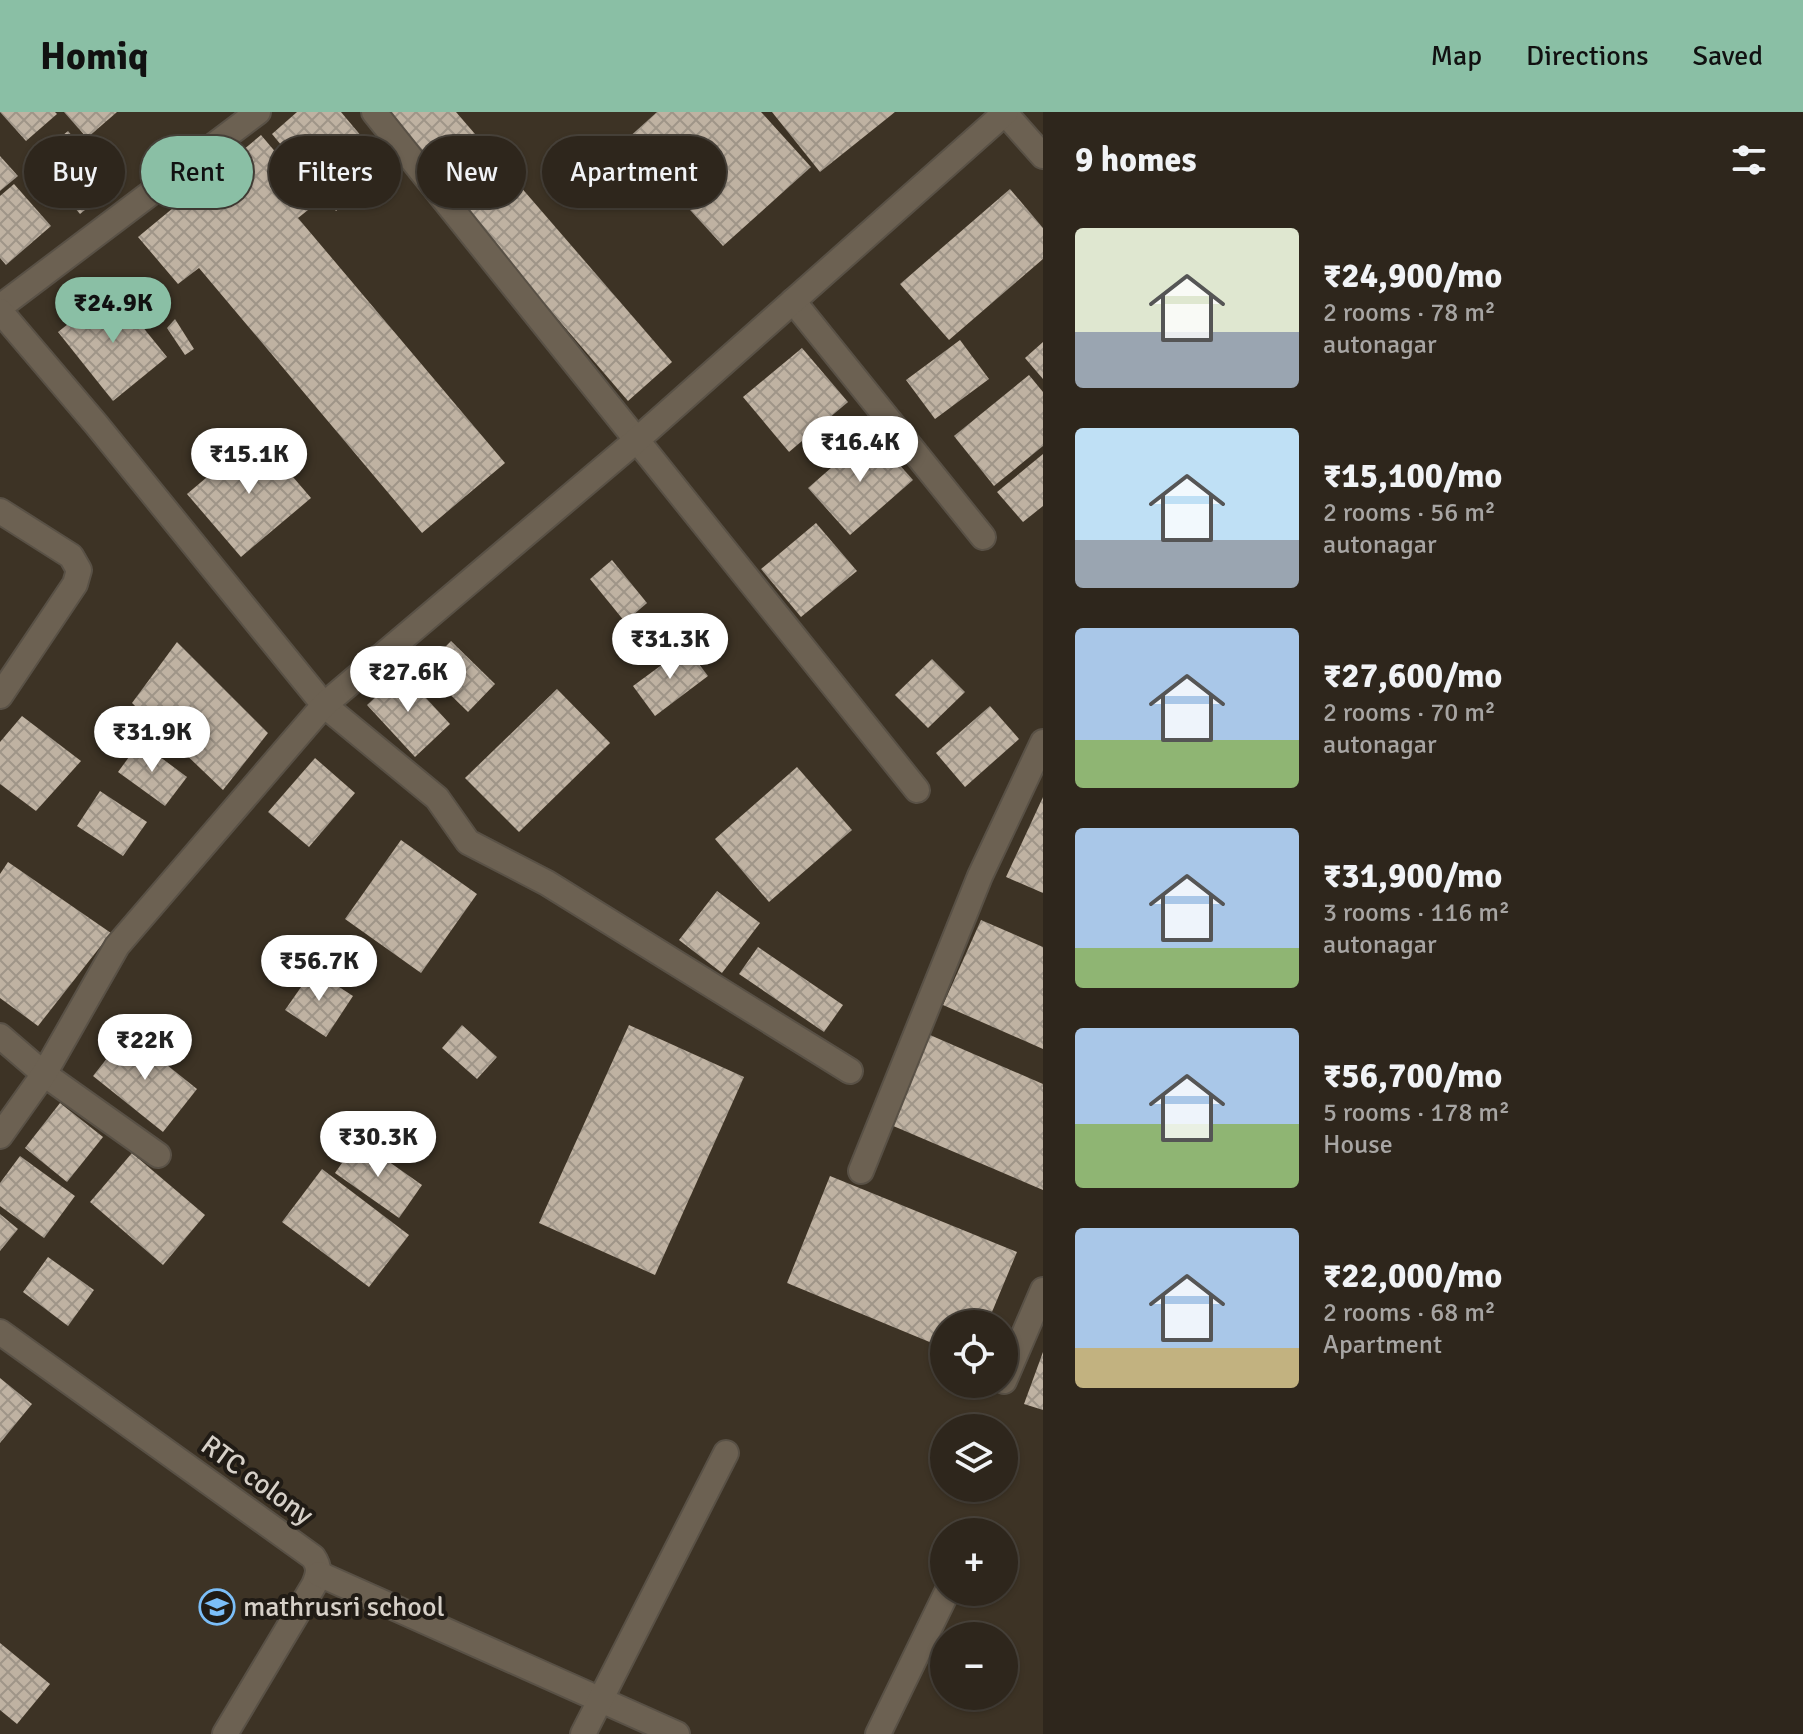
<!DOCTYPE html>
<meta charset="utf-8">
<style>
:root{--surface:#2e261c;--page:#3a3229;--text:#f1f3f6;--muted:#a7a5a3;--line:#49433b;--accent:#8abfa5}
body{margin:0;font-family:Signika,sans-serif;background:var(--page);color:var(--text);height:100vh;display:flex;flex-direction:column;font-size:30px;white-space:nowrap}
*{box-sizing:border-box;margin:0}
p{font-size:26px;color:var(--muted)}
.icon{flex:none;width:44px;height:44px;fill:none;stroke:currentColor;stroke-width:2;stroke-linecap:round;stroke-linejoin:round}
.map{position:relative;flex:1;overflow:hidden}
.details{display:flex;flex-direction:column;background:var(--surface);width:760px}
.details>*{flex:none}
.hud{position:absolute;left:24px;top:24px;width:760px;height:72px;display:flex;gap:16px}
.buttons{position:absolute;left:930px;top:1198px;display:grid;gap:16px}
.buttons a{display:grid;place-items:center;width:88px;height:88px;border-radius:50%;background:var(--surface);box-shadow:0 2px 6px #0004,0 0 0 2px var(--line);font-size:40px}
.price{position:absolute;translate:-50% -68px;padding:0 18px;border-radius:28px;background:#fff;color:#222;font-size:26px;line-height:52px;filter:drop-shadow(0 2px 4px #0008)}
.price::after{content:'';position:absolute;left:50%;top:48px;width:24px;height:18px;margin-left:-12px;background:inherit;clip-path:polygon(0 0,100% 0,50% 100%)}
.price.on{background:var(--accent);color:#111}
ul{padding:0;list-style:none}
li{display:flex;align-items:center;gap:24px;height:200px;padding:0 32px}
li span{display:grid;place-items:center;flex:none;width:224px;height:160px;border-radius:8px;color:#555}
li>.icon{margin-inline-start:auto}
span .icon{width:96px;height:96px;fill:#fffc;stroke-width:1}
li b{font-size:34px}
h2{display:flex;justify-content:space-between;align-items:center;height:96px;padding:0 32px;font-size:34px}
.chip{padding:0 28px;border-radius:36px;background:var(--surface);box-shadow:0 2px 6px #0004,0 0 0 2px var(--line);font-size:28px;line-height:72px}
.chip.on{background:var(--accent);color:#111}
header{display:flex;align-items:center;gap:48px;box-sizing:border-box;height:112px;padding:0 40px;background:var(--accent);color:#111}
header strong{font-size:38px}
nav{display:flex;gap:44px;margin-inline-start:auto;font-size:28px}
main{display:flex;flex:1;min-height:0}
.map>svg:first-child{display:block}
</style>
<header>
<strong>Homiq</strong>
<nav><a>Map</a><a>Directions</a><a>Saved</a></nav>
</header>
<main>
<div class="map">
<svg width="1043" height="1622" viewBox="0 0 1043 1622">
<defs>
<pattern id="building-cross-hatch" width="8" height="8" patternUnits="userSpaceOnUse" patternTransform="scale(2)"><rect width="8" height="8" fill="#bfb2a2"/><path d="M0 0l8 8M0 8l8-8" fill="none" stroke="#9f9588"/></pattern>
</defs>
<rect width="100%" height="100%" fill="#3d3325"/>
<g fill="url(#building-cross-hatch)">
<polygon points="0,0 55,0 57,2 26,29"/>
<polygon points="64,0 117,0 87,26"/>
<polygon points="297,0 341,0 388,56 336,99 272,22"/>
<polygon points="380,0 456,0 672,250 628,289"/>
<polygon points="657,0 761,0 811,55 723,134 626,28"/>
<polygon points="772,0 895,0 820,60"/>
<polygon points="68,19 114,74 80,102 34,47"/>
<polygon points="261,23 318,90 298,106 505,351 422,421 199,156 178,172 138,125"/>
<polygon points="0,44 18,64 0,79"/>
<polygon points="14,72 51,114 6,153 0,146 0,84"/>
<polygon points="1010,77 1043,116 1043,147 949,228 900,172"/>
<polygon points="112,177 167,245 113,289 58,220"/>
<polygon points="175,207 194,237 185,243 167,216"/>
<polygon points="960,228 989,267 935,307 906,268"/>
<polygon points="1043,230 1043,267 1025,246"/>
<polygon points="802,236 848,290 789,340 743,285"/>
<polygon points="1029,263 1043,280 1043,334 994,374 954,324"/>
<polygon points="871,321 913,368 850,423 808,376"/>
<polygon points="257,323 311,386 241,445 187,382"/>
<polygon points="1043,342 1043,394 1023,410 997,380"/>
<polygon points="816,411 857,459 801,505 761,457"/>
<polygon points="612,448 647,491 625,510 590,467"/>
<polygon points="451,529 495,572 468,600 424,557"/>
<polygon points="177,530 268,621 223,678 132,591"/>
<polygon points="686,535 708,564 655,604 633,574"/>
<polygon points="932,547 965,580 928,616 895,583"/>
<polygon points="402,560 450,612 415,645 367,593"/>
<polygon points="557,577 610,631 519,720 465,666"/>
<polygon points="990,594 1019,627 965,675 936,641"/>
<polygon points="22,604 81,649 36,699 0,672 0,630"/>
<polygon points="140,630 187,665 165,694 118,660"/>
<polygon points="315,646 355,681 309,735 268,700"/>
<polygon points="797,655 852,718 769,790 715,727"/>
<polygon points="100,679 147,710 123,744 77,714"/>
<polygon points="1043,685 1043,781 1006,765"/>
<polygon points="401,728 477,782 421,861 345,807"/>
<polygon points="8,750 111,821 38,914 0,886 0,762"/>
<polygon points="717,779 760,811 722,861 679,828"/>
<polygon points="981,808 1043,835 1043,937 943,893"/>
<polygon points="758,835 843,893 824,920 739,862"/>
<polygon points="313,858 353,884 326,925 285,898"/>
<polygon points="462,913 497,945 477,967 442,936"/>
<polygon points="629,913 744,965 655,1163 539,1111"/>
<polygon points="127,921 197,977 163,1020 93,964"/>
<polygon points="930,923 1043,972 1043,1078 891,1013"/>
<polygon points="60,991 103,1025 67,1070 25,1036"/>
<polygon points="358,1028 422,1073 399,1106 335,1061"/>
<polygon points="132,1041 205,1103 163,1153 90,1090"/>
<polygon points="20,1044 75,1084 44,1126 0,1094 0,1071"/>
<polygon points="322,1057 409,1123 369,1175 282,1110"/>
<polygon points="830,1064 1017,1140 987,1212 944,1212 944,1236 787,1171"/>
<polygon points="0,1102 18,1117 0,1139"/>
<polygon points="48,1145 94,1178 68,1214 23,1180"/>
<polygon points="1043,1240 1043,1298 1024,1292"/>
<polygon points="0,1266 32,1292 0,1331"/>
<polygon points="0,1531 50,1572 17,1612 0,1598"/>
</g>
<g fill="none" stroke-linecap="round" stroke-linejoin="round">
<defs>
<g id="minor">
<polyline points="374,0 917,678"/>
<polyline points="1004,0 1043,44"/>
<polyline points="793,189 983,425"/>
<polyline points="0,195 258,0"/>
<polyline points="0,199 96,312 324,593 437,686 468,730 547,771 850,959"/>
<polyline points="0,399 71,444 79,458 75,472 0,584"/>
<polyline points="0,924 44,962 158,1043"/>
<polyline points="0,1024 44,962 117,834 324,593 638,327 1006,0"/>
<polyline points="861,1059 980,764 1043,630"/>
<path d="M0,1220L313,1445C320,1455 319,1461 314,1473L225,1622"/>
<polyline points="1004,1269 1043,1178"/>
<polyline points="319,1462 677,1622"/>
<polyline points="583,1622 726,1341"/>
<polyline points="878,1622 947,1480"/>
</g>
</defs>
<use href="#minor" stroke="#595146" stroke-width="28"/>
<use href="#minor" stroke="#6c6152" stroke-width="24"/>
</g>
<defs>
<symbol id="school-ring" viewBox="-11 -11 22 22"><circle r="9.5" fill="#201b15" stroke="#7bbef8" stroke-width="1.5"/><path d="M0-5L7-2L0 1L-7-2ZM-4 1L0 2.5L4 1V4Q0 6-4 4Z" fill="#7bbef8"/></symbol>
</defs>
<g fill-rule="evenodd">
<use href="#school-ring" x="197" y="1475" width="40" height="40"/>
</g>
<g text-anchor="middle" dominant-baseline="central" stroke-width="8" stroke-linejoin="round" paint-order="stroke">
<g font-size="28" fill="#d6d0c8" stroke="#201b15">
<text transform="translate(257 1368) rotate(36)">RTC colony</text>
</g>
<g font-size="28" fill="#d6d0c8" stroke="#201b15" text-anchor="start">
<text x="243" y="1495">mathrusri school</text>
</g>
</g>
</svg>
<div class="buttons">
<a><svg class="icon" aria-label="locate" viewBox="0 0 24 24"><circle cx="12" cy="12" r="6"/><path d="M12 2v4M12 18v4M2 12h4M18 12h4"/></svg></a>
<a><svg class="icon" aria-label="layers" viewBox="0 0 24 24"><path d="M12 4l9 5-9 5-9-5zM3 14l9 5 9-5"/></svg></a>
<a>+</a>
<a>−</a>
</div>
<b class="price on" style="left:113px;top:233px">₹24.9K</b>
<b class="price" style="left:860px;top:372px">₹16.4K</b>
<b class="price" style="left:249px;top:384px">₹15.1K</b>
<b class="price" style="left:670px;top:569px">₹31.3K</b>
<b class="price" style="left:408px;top:602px">₹27.6K</b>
<b class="price" style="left:152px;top:662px">₹31.9K</b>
<b class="price" style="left:319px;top:891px">₹56.7K</b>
<b class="price" style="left:145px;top:970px">₹22K</b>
<b class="price" style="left:378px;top:1067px">₹30.3K</b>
<div class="hud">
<a class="chip">Buy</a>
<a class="chip on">Rent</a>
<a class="chip">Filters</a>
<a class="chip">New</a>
<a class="chip">Apartment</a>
</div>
</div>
<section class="details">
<h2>9 homes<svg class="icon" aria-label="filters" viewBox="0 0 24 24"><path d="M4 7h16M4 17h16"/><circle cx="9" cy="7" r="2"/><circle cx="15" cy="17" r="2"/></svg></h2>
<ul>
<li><span style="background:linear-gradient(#dfe7d0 65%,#9aa5b1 0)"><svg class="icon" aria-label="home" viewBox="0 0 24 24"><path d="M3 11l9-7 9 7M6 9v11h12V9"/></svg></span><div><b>₹24,900/mo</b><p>2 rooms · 78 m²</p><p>autonagar</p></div></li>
<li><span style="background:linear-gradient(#bfe0f5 70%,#9aa5b1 0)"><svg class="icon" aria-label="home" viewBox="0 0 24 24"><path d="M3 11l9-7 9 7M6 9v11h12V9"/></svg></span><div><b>₹15,100/mo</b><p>2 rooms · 56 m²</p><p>autonagar</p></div></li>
<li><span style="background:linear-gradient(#a9c7e8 70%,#8fb573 0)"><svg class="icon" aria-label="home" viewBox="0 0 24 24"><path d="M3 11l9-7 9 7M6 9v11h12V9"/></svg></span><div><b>₹27,600/mo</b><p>2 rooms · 70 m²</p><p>autonagar</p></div></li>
<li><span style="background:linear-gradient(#a9c7e8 75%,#8fb573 0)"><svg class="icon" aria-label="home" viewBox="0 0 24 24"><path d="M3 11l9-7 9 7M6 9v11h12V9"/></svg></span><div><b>₹31,900/mo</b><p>3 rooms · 116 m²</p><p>autonagar</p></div></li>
<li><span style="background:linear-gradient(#a9c7e8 60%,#8fb573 0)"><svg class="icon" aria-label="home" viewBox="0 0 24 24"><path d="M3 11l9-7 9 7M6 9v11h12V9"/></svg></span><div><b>₹56,700/mo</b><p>5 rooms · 178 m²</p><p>House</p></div></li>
<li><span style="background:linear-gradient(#a9c7e8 75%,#c2b280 0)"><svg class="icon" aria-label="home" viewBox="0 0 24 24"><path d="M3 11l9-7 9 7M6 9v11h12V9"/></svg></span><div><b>₹22,000/mo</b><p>2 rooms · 68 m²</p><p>Apartment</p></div></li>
</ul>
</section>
</main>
